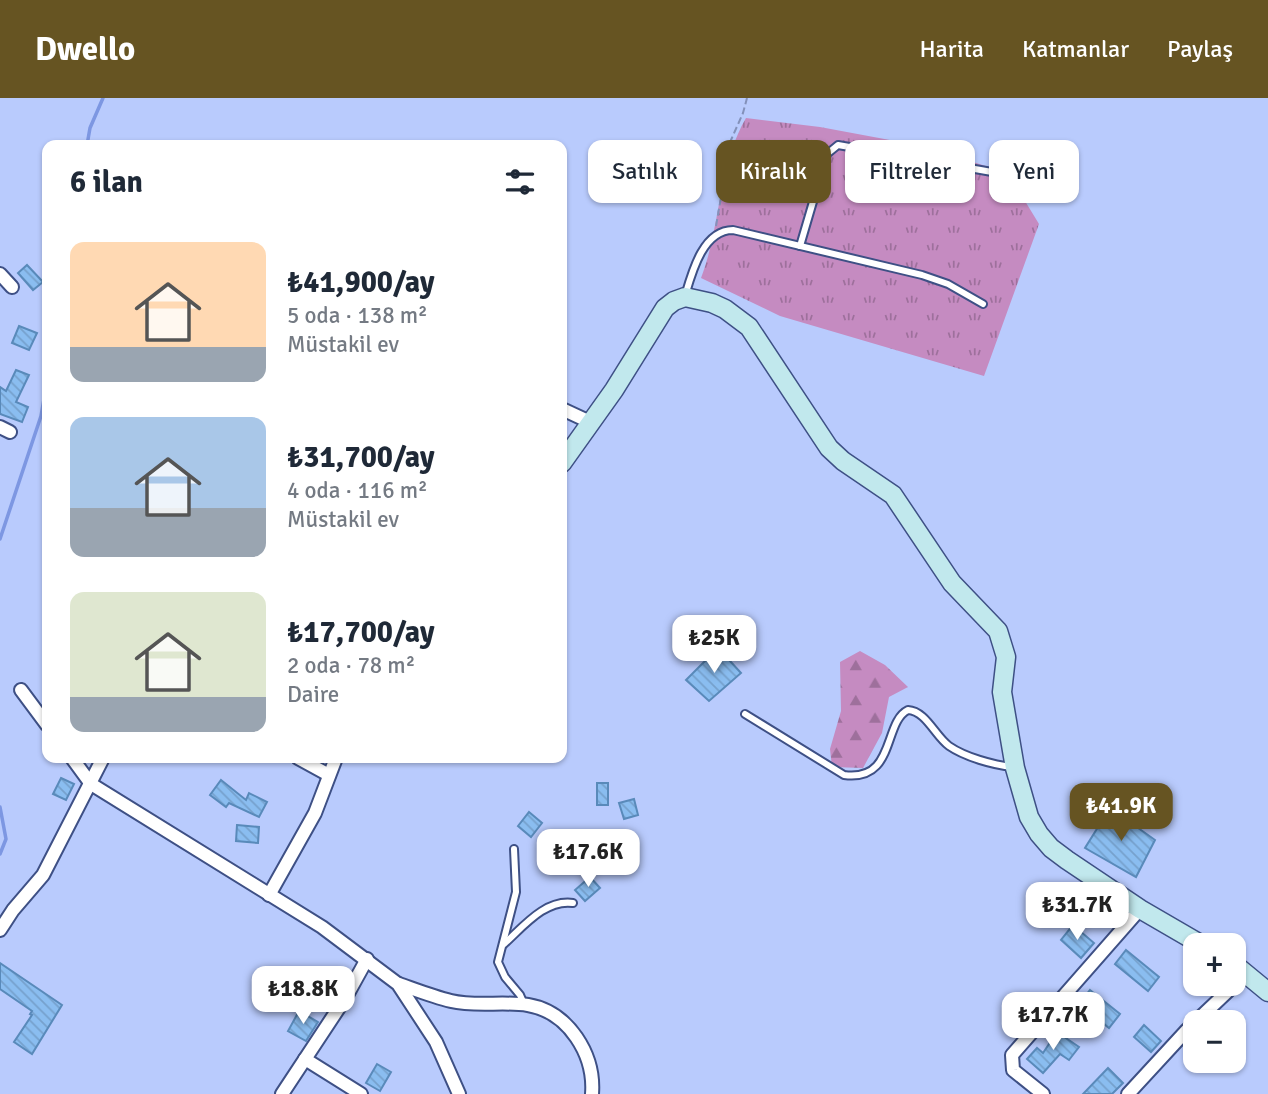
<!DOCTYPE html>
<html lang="tr">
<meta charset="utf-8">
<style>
:root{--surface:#fff;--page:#f2f2f3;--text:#1f2937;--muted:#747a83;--accent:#665422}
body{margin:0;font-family:Signika,sans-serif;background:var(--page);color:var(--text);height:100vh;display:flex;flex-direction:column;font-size:26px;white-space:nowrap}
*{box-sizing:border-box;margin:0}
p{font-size:23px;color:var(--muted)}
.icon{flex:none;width:38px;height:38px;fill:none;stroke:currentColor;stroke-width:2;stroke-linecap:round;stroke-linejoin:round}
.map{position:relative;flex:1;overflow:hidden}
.side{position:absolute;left:42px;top:42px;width:525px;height:623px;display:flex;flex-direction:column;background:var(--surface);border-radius:14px;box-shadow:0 2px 5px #0004}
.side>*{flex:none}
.hud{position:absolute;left:588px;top:42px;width:574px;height:63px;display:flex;gap:14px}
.controls{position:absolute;left:1183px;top:835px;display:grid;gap:14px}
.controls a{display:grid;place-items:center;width:63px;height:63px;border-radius:14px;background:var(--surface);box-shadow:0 2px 5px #0004;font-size:35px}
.price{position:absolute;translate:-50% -60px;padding:0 16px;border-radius:14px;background:#fff;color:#222;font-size:23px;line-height:46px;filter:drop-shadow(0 2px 4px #0008)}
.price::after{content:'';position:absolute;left:50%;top:42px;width:21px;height:16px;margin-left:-10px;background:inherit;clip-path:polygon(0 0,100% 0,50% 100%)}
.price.selected{background:var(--accent);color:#fff}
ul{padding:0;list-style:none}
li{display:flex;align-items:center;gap:21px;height:175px;padding:0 28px}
li span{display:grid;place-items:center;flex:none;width:196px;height:140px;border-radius:14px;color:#555}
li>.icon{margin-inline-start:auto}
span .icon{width:84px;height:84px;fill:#fffc;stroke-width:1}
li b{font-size:30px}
h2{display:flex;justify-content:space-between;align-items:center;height:84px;padding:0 28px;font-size:30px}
.tag{padding:0 24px;border-radius:14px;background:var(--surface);box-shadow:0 2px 5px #0004;font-size:24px;line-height:63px}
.tag.selected{background:var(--accent);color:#fff}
header{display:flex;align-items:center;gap:42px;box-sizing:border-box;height:98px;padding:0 35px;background:var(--accent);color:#fff}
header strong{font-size:33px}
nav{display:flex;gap:38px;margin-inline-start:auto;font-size:24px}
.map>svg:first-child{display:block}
</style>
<header>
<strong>Dwello</strong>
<nav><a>Harita</a><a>Katmanlar</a><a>Paylaş</a></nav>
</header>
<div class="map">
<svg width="1268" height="996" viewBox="0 0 1268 996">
<defs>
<pattern id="grass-tufts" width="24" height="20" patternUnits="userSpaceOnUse" patternTransform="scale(1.75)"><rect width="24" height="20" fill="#c58bc1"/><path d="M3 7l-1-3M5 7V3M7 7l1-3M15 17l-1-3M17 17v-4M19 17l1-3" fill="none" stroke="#9e709c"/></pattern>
<pattern id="forest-firs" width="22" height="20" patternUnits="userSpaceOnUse" patternTransform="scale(1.75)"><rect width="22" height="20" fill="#c58bc1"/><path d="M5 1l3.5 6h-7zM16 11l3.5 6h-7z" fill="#9e709c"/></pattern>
<pattern id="building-back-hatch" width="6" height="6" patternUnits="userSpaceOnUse" patternTransform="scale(1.75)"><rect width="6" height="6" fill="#8abdf0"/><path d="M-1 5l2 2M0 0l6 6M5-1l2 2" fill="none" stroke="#76a1cd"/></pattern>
</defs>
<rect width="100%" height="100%" fill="#b9cbfd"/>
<path fill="url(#grass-tufts)" d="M746,20L820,29L922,48L1008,75L1039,126L984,278L780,218L701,180C721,128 718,68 746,20Z"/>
<polygon fill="url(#forest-firs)" points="860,553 885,567 908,589 889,599 882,635 863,670 832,669 830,651 841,613 840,564"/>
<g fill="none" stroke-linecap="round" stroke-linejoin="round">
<g stroke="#7d97e2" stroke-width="3.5">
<polyline points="87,47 90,30 103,0"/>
<polyline points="0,441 41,318 47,284"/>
<polyline points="0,709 6,741 0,756"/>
</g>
</g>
<g fill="url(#building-back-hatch)" stroke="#598aba" stroke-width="2">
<polygon points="27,167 43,184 33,192 18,175"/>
<polygon points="19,228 37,235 29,252 12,245"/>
<polygon points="16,272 29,277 16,304 28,309 22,324 0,316 0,289 6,293"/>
<polygon points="718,550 741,575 709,603 686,582"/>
<polygon points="61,680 74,686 66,702 53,696"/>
<polygon points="221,682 246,702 249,695 267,704 259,719 229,705 226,709 210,697"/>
<rect x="597" y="685" width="11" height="22"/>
<polygon points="634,701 638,717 624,721 619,705"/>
<polygon points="1110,710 1155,742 1136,779 1085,750"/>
<polygon points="529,714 542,725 531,739 518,728"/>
<polygon points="237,727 259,729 258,745 236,743"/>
<polygon points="590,779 600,790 585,803 575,792"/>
<polygon points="1073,827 1094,845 1081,860 1061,842"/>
<polygon points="1126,852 1159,879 1148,893 1115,866"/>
<polygon points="0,865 62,907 32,956 14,944 32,917 30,916 32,913 0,891"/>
<polygon points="1090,892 1120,916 1109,930 1079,906"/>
<polygon points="299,913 318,924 306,943 288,933"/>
<polygon points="1144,927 1161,943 1151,954 1134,939"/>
<polygon points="1057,934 1079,949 1069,962 1060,956 1043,975 1027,961 1037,950 1043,955"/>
<polygon points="377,966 391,974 380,993 366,985"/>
<polygon points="1108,970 1123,985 1112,996 1083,996"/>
</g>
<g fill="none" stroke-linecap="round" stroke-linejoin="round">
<defs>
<g id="lane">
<polyline points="800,148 827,56 838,47 992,74"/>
<path d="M685,198C692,174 703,132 733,132L922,177L948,186L983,206"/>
<path d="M745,616L844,677C896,684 883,624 908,612C926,613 935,638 949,648C965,659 993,667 1013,669"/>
<polyline points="514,751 516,794 498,864 505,879 520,897 524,906"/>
<path d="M504,846C523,829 545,801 573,805"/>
</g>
<g id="street">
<polyline points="0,176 12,189"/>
<polyline points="562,311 590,324"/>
<polyline points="0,329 10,334"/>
<polyline points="21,592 47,627"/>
<polyline points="72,660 91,686 322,829 398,886 436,944 459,996"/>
<polyline points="298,660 329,677"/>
<polyline points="269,797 315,715 336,660"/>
<polyline points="0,832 13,812 43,777 103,660"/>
<path d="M399,886C416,892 434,899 451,903C476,909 503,903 528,907C569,914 595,957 592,996"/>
<polyline points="305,961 361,996"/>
<polyline points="282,996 346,899 367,861"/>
<polyline points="1043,996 1013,972 1012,957 1140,811"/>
<polyline points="1128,996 1187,932 1247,875"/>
</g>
<g id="secondary">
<polyline points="562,365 614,292 665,210 674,203 685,199 712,205 725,211 749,229 829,350 843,363 893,397 952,485 998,533 1006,559 1002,594 1015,670 1029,719 1039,736 1051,750 1067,762 1140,811 1202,847"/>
<polyline points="1234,866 1268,894"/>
</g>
</defs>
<use href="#lane" stroke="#3e5085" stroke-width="10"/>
<use href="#street" stroke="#3e5085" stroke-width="16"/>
<use href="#secondary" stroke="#3e5085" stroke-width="21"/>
<polyline stroke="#8391ba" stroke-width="2" stroke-dasharray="7 3.5" stroke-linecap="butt" points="716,128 731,42 743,15 747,0"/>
<use href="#lane" stroke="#fff" stroke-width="6"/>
<use href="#street" stroke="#fff" stroke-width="12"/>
<use href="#secondary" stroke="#c1e8ed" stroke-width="18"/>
</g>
</svg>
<div class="controls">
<a>+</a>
<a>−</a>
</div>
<b class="price" style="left:714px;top:577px">₺25K</b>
<b class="price selected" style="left:1121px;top:745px">₺41.9K</b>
<b class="price" style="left:588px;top:791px">₺17.6K</b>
<b class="price" style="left:1077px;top:844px">₺31.7K</b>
<b class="price" style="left:303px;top:928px">₺18.8K</b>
<b class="price" style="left:1053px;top:954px">₺17.7K</b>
<div class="hud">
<a class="tag">Satılık</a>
<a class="tag selected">Kiralık</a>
<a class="tag">Filtreler</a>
<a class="tag">Yeni</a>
</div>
<section class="side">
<h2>6 ilan<svg class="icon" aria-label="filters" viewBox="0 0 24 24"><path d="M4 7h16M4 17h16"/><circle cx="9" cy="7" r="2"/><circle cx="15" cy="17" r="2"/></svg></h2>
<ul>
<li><span style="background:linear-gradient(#ffd9b3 75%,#9aa5b1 0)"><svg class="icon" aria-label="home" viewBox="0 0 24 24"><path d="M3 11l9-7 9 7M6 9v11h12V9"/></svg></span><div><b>₺41,900/ay</b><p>5 oda · 138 m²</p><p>Müstakil ev</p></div></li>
<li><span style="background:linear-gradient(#a9c7e8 65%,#9aa5b1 0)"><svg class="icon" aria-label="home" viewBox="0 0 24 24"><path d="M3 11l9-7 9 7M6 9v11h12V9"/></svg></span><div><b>₺31,700/ay</b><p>4 oda · 116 m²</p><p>Müstakil ev</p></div></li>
<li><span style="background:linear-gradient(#dfe7d0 75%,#9aa5b1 0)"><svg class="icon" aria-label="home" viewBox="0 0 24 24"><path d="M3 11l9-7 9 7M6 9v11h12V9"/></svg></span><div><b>₺17,700/ay</b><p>2 oda · 78 m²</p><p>Daire</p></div></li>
</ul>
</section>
</div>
